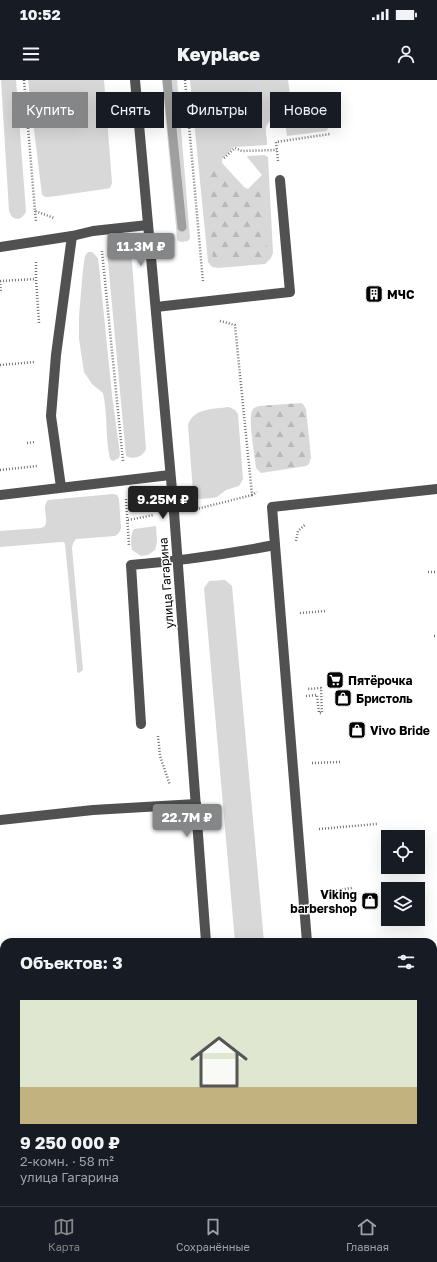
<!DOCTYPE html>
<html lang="ru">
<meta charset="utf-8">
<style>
:root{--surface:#171b24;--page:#242831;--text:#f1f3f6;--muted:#9ea1a6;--line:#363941;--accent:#858687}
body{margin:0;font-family:"Golos Text",sans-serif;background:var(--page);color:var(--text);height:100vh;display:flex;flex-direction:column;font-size:15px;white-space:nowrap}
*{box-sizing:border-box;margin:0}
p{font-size:13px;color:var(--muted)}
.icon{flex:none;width:22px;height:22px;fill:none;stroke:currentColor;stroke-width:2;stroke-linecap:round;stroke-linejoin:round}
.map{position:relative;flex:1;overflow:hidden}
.panel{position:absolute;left:0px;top:858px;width:437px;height:268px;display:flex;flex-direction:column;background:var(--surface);border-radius:12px 12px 0 0;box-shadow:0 4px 16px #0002}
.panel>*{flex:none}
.banner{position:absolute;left:12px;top:12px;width:413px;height:36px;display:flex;gap:8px}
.tools{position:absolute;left:381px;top:750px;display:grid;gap:8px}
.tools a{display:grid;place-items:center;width:44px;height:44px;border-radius:0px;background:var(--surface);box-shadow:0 4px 16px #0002;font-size:20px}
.price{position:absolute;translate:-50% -34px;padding:0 9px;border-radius:4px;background:var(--accent);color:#fff;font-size:13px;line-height:26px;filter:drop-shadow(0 1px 2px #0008)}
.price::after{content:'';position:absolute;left:50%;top:24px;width:12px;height:9px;margin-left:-6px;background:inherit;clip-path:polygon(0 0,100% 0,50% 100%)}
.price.current{background:#222;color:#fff}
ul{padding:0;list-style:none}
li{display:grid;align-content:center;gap:8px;height:212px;padding:0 20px}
li span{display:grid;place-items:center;height:124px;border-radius:0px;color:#555}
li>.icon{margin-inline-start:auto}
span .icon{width:72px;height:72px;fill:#fffc;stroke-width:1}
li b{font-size:17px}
h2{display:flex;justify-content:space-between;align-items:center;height:48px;padding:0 20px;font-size:17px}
.tag{padding:0 14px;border-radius:0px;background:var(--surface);box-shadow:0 4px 16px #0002;font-size:14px;line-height:36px}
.tag.current{background:var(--accent);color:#fff}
.status{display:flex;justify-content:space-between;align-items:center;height:28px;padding:0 20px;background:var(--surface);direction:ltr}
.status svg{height:11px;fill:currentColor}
header{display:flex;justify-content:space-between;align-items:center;height:52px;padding:0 20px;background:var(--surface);font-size:18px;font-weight:800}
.tab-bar{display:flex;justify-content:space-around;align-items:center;height:56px;border-top:1px solid var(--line);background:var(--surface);font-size:11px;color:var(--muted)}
.tab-bar a{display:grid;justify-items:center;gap:2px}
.tab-bar .current{color:var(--accent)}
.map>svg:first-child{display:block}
</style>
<div class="status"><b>10:52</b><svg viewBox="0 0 49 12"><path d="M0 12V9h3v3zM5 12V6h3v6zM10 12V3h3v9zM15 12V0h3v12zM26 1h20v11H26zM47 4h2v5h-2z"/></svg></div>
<header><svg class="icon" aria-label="menu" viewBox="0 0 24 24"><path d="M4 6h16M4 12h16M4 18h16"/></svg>Keyplace<svg class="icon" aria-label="person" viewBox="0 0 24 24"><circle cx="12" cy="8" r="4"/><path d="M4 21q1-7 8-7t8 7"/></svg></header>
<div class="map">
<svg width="437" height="1126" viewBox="0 0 437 1126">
<defs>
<pattern id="forest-firs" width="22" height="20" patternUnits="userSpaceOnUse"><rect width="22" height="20" fill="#d8d8d8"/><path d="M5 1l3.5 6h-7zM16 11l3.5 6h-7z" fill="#b8b8b8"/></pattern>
</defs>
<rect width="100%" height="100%" fill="#fff"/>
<g fill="#d8d8d8">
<path d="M1,0H16L26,132C22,138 19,141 12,137L9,131Z"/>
<polygon points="28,0 104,0 112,103 110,108 105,109 49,117 46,117 42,115"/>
<polygon points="162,0 177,0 190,158 188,161 182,162 178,161 177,158"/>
<path d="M190,0H288L292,27L321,23L325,25L328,49L326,51L287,56L285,42L270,41C262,48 268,56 267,65L234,67L222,79V83L244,107L248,109L262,95L247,77L248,76L264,75L268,77L273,173L271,178L265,184L218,188L212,187L208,182Z"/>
<path d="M110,164C123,164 130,170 132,182L146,369C143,377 133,380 126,376L107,171V167Z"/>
<path d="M88,172H92L98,178L99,186L112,315L120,374L119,378L113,381L110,379C105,358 108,335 103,313L92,304L84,292L79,259V236L83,189L85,176Z"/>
<path d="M229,327L235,330L238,334L243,399L239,406L226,410L217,417L212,418L199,419L195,417L193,412L188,345C193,328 214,329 229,327Z"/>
<path d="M113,414L117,415L119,419L121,448L119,453L115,456L76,459L73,463L72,468L83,590L79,593L77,592V589L65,464L64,462H61L0,467V451L41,448L45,446C49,437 41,428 48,420Z"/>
<path d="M156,446L157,462L155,470L148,475L141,476L132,470C131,462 130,455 134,449Z"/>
<polygon points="225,500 232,506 264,862 235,862 204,508 209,501"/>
<rect x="261" y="1122" width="61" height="4"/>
</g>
<g fill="url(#forest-firs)">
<polygon points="209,84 217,87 246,116 249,115 259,107 263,109 267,171 267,174 263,177 220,182 213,180 205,88"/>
<path d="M301,323L303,324L306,329L311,377L309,384L306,386L261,393L256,388C255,377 248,340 252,331C253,328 256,327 259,326Z"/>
</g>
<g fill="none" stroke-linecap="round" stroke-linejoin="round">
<polyline stroke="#9f9f9f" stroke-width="9" points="167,0 182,147"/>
<g stroke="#737373" stroke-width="2.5" stroke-dasharray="1 2" stroke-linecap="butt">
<polyline points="24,0 35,131 54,138"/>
<polyline points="185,0 203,202"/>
<polyline points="224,78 235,68 242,71 277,70"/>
<polyline points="278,81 276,62 330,54"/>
<polyline points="35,131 36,141"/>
<polyline points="102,171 123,381"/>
<polyline points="36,182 36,199 39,243"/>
<polyline points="0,201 36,199"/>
<polyline points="0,201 1,213"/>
<polyline points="220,241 235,245 252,415 257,412"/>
<polyline points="0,285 35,282"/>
<polyline points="27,363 35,362"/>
<polyline points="0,390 37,386"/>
<polyline points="126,419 129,466"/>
<polyline points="193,430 252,415"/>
<polyline points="128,440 154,435"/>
<polyline points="296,461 298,451 306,444"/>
<polyline points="428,492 437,492"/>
<polyline points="300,533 326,531"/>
<polyline points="434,556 437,556"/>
<polyline points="306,616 317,615 319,633 322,633 321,608 307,609"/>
<polyline points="158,656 160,676 170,705"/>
<polyline points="312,683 340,682"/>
<polyline points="319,749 377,744"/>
<polyline points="324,812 352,808"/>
<polyline points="327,1122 327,1126"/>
</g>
<g stroke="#515151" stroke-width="10">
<polyline points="135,0 174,432 206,862"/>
<polyline points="0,167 72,156 93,151 148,145"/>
<polyline points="156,227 290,212 280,100"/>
<polyline points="61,407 51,336 56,275 72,156"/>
<polyline points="0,415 170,395"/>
<polyline points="275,465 307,862"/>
<path d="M141,644L131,485C180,481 227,474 275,465L272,427L437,409"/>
<polyline points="0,740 93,730 196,724"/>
<polyline points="433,1049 437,1049"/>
<polyline points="226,1122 226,1126"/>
</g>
</g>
<defs>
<symbol id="building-square" viewBox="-11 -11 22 22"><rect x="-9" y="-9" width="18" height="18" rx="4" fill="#000" stroke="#fff"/><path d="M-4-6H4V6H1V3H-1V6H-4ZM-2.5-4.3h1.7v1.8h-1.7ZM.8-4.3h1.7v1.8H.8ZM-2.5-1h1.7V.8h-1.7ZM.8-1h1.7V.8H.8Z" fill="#fff"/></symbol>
<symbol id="supermarket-square" viewBox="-11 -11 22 22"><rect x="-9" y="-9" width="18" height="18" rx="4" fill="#000" stroke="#fff"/><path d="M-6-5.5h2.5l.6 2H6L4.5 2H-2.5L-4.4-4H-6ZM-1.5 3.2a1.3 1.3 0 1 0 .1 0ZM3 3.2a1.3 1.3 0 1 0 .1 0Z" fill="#fff"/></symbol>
<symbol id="shop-square" viewBox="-11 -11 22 22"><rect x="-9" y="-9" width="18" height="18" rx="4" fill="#000" stroke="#fff"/><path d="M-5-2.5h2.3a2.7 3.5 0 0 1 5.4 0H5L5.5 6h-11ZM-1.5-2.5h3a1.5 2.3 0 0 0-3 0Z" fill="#fff"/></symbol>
</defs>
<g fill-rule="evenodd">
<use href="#building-square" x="364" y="204" width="20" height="20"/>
<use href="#supermarket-square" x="325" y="590" width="20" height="20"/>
<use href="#shop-square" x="333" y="608" width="20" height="20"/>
<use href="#shop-square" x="347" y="640" width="20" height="20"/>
<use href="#shop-square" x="360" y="811" width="20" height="20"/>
</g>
<g text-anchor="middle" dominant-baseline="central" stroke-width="3" stroke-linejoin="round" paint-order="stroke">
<g font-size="12" font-weight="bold" fill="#000" stroke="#fff" text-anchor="start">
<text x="387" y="214">МЧС</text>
<text x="348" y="600">Пятёрочка</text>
<text x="356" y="618">Бристоль</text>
<text x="370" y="650">Vivo Bride</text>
<text x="357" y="814" text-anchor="end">Viking<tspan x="357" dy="14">barbershop</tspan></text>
</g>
<g font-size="12" fill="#000" stroke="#fff">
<text transform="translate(166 503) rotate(-94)">улица Гагарина</text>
</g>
</g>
</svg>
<div class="tools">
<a><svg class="icon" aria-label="locate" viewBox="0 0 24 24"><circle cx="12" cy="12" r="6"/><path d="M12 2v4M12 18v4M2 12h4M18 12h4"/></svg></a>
<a><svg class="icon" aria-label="layers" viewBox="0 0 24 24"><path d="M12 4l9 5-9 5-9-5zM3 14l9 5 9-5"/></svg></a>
</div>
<b class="price" style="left:141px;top:187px">11.3M ₽</b>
<b class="price current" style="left:163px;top:440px">9.25M ₽</b>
<b class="price" style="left:187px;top:758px">22.7M ₽</b>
<div class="banner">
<a class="tag current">Купить</a>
<a class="tag">Снять</a>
<a class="tag">Фильтры</a>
<a class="tag">Новое</a>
</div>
<section class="panel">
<h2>Объектов: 3<svg class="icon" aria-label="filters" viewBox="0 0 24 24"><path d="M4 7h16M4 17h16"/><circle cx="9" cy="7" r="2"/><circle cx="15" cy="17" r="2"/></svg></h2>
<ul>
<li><span style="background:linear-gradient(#dfe7d0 70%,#c2b280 0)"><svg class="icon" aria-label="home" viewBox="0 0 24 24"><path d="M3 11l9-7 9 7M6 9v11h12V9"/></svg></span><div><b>9 250 000 ₽</b><p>2-комн. · 58 m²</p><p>улица Гагарина</p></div></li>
</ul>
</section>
</div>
<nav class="tab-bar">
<a class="current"><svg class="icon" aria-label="map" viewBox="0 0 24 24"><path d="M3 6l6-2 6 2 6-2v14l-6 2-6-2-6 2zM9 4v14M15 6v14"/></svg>Карта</a>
<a><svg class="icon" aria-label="saved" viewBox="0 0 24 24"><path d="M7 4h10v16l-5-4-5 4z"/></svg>Сохранённые</a>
<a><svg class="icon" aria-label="home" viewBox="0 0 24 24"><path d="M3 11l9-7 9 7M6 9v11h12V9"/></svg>Главная</a>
</nav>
